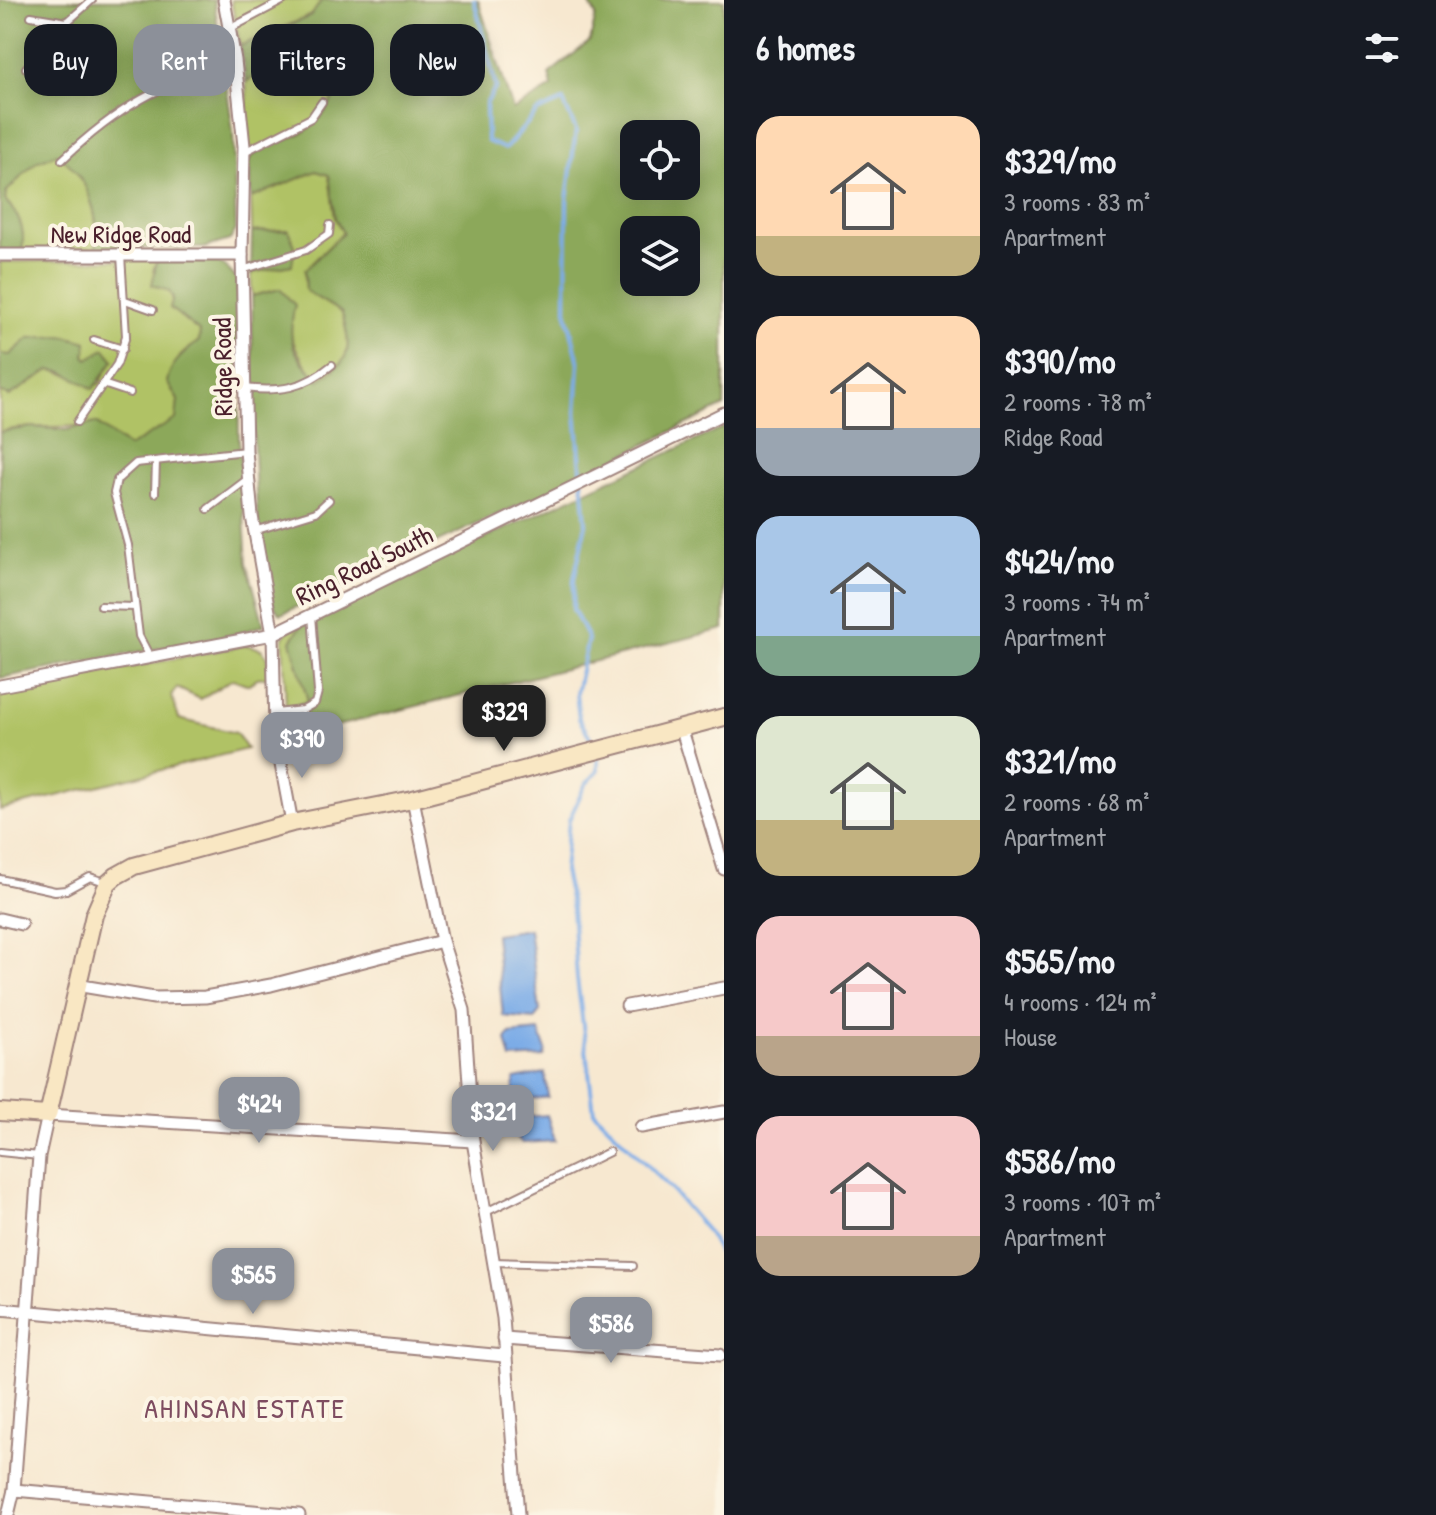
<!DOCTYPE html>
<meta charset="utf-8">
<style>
:root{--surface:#171b24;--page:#20242c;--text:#f1f3f6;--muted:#9ea1a6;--accent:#8c9099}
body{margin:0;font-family:"Patrick Hand",sans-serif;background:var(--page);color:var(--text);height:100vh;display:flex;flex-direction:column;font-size:30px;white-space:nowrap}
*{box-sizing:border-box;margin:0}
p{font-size:26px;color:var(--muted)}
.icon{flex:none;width:44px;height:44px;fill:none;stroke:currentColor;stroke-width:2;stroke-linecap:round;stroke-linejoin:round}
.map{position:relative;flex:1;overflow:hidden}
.drawer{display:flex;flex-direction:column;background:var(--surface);width:712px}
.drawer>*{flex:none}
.hud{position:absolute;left:24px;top:24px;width:580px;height:72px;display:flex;gap:16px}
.controls{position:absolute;left:620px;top:120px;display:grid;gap:16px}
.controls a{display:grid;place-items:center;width:80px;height:80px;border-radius:16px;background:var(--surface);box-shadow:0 4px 20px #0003;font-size:40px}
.price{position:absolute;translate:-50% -68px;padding:0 18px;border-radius:16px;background:var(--accent);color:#fff;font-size:26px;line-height:52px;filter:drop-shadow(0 2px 4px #0008)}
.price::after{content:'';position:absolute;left:50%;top:48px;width:24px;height:18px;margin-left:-12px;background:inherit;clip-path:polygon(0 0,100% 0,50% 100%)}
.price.selected{background:#222;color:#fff}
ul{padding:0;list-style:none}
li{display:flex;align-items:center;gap:24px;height:200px;padding:0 32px}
li span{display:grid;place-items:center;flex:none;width:224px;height:160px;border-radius:24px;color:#555}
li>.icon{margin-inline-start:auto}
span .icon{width:96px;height:96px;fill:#fffc;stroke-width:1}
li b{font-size:34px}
h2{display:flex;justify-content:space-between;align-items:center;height:96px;padding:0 32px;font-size:34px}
.pill{padding:0 28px;border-radius:24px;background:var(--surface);box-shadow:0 4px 20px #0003;font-size:28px;line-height:72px}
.pill.selected{background:var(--accent);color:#fff}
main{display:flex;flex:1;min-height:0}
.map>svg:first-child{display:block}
</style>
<main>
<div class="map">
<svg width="724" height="1515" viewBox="0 0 724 1515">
<rect width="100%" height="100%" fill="#fcf5e5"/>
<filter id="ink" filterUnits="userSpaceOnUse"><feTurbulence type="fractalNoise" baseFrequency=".0125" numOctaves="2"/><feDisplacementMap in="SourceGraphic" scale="16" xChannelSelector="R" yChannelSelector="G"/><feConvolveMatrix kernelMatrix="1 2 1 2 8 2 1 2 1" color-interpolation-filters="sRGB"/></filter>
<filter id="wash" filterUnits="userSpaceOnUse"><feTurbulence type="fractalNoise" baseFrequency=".006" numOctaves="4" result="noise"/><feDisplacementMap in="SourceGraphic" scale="32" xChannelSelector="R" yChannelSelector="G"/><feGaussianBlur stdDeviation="1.8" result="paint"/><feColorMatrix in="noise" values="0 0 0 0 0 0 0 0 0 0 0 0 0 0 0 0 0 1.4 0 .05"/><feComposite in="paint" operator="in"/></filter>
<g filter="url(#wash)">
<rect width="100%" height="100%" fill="#f7e8d0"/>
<g fill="#b0c265" stroke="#7d7048" stroke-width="2">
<polygon points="231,0 322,0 312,15 240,46"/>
<path d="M306,38C314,39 325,38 330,43C359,63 329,113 309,129C290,143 264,142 249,161L246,82L277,53Z"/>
<path d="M56,154C87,173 100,214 96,248L22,250C26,230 19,215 5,200L6,192L36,162Z"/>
<path d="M316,171L329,175L335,217L343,233L305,270L306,291L342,313C352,351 352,358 319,381C292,353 287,326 280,289L252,296L251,273L292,265L288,230L252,232L251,198Z"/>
<path d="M157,259L153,271L173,298L170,308L200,332L199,341L181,355L167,382L178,400L177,419L128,447L96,423C61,431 32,423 0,432V392L9,396L50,370C69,372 80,384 100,384L105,373V349L89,359L85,357L87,342L64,336L29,338L10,355L0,354V262Z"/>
<polygon points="303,623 291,641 308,701 286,708 283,639 287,632"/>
<polygon points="247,645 261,649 268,657 267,677 257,678 249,685 233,679 200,699 177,688 171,695 179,719 236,733 247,749 0,810 0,692"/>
</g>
<g fill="#8ca85a" stroke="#6b6442" stroke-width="2" fill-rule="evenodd">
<path d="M0,0H214L233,131L236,230L230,240L204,248H96C100,214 87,173 56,154L36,162L6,192L5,200C19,215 26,230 22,250H0Z"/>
<path d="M322,0H478L513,110L552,87L549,74L590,41L596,15L587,0H724V406L549,491L281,614C248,591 253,345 252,296L280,289L295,305C286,342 292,353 319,380C352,359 352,351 342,313L306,291L305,270L343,233L335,218L329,175L316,171L251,198L249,161C260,142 290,142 307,130C330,114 355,68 333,45C305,15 266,71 246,82L240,46L311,16ZM634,134H686V186H634ZM634,230H686V282H634Z"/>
<polygon points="288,230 295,246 292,265 251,273 252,232"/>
<path d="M157,259L215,262L224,265L237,279L239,440L247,563L264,625L236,634L0,678V432L32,427L66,430L96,423L128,447L176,419L178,400L167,382C170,363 185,352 199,341L200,332L170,308L173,298L169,291L152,285Z"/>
<polygon points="64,336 87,342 85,356 88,359 105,349 114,360 93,389 64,372 50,370 9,396 0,392 0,354 10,355 29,338"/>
<polygon points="724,427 724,629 289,738 286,708 308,701 291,641 303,623"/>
</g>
<g fill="#7cace7" stroke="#636689" stroke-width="2">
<polygon points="529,929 540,1011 535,1019 503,1016 495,934"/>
<polygon points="539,1031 546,1050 544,1057 511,1059 506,1040 510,1034"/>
<polygon points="545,1073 548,1097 521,1101 513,1095 515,1079"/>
<polygon points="547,1115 555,1141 522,1143 517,1138 518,1118"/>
</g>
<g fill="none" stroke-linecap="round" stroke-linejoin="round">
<g stroke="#7cace7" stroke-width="4">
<polyline points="474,0 496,87 486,104 487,141 505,149 537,112 563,101 576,130 567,200 566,310 579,363 576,412 586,524 574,579 573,609 588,639 576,693 579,719 590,737"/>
<polyline points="598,758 598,771 585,785 569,820 564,871 572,909 577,978 594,1112 671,1189 707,1231 724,1261"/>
</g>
</g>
</g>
<g filter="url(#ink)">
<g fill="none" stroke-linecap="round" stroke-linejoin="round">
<defs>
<g id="lane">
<polyline points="31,16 67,22 92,0"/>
<polyline points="229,29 284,0"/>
<polyline points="26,68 67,22"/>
<polyline points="244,152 311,118 322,102"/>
<path d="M62,160C120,105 159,86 235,60"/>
<polyline points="242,270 306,250 329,234 330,225"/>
<polyline points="125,300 153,310"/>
<polyline points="94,340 123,349"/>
<polyline points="103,384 130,393"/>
<path d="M244,388C280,392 303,389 332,365"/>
<polyline points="77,422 117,364 126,336 121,255"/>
<polyline points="155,493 156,461"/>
<polyline points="208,509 249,478"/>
<polyline points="254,531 316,512 329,500"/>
<polyline points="101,606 135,607"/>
<polyline points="150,657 139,636 128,545 114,493 117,480 136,463 246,451"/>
<polyline points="276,713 303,710 315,703 318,692 312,615"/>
<polyline points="0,879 55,891 66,890 90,877 105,882"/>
<polyline points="0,1152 39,1156"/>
<polyline points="486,1212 609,1152"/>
<polyline points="493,1262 633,1266"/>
</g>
<g id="street">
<polyline points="224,0 235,60 244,146 242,255 246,451 252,516 273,634 275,732"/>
<polyline points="0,255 242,255"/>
<polyline points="0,686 273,634 724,413"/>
<polyline points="681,727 724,869"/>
<polyline points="277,743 292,823"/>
<polyline points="413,799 442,941 464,1010 473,1141 503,1318 518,1515"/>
<polyline points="0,919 21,924"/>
<polyline points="76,985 154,998 205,997 271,985 442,941"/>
<polyline points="627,1006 724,988"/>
<polyline points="641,1127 724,1112"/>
<polyline points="0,1309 504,1356"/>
<polyline points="504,1339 720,1355"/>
<polyline points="14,1490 299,1515"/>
<polyline points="8,1515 14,1490 39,1156 48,1115 473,1141"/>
</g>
<polyline id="secondary" points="0,1112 48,1115 94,915 108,883 116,876 134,866 292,823 413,799 724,717"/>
</defs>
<use href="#lane" stroke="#a0847e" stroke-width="10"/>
<use href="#street" stroke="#a0847e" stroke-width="15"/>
<use href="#secondary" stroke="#a0847e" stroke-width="20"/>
<use href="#lane" stroke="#fff" stroke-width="6"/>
<use href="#street" stroke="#fff" stroke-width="11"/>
<use href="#secondary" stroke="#f9e7c3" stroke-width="16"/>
</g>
</g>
<g text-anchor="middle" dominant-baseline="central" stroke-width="8" stroke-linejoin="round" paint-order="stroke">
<g font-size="26" fill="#4a1f2b" stroke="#fcf5e5">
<text x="121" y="233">New Ridge Road</text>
<text transform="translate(222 367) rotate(-91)">Ridge Road</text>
<text transform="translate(364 565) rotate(-26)">Ring Road South</text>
</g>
<g font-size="28" letter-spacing="2" fill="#7e4c60" stroke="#fcf5e5">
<text x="245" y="1408">AHINSAN ESTATE</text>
</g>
</g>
</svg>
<div class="controls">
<a><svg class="icon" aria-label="locate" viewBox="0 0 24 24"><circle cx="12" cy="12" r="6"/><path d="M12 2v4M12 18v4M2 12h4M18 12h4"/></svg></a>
<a><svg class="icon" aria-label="layers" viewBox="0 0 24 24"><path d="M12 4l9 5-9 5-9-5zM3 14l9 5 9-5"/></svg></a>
</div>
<b class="price selected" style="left:504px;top:753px">$329</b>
<b class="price" style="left:302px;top:780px">$390</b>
<b class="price" style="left:259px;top:1145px">$424</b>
<b class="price" style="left:493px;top:1153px">$321</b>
<b class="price" style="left:253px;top:1316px">$565</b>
<b class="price" style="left:611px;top:1365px">$586</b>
<div class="hud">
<a class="pill">Buy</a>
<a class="pill selected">Rent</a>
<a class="pill">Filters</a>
<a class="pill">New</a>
</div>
</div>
<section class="drawer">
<h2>6 homes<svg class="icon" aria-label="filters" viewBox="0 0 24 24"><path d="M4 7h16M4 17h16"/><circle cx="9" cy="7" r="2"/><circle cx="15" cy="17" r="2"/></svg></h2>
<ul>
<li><span style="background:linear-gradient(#ffd9b3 75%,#c2b280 0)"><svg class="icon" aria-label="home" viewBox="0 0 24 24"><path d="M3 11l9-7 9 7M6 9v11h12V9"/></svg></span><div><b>$329/mo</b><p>3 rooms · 83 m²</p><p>Apartment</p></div></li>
<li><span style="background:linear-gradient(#ffd9b3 70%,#9aa5b1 0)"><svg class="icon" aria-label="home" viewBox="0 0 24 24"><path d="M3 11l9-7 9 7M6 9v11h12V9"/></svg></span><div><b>$390/mo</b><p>2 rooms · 78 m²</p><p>Ridge Road</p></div></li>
<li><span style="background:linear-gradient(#a9c7e8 75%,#7fa58c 0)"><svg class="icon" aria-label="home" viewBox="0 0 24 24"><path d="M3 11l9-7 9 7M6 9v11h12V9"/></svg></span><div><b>$424/mo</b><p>3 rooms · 74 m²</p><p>Apartment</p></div></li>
<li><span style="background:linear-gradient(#dfe7d0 65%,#c2b280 0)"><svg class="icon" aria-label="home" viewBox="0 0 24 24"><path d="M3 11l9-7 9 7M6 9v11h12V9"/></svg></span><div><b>$321/mo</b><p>2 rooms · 68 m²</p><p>Apartment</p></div></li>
<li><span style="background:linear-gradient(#f6c9c9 75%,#b9a48a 0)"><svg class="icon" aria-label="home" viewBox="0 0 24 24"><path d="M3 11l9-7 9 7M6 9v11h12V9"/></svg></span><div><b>$565/mo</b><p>4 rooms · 124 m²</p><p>House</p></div></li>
<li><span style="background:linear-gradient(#f6c9c9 75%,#b9a48a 0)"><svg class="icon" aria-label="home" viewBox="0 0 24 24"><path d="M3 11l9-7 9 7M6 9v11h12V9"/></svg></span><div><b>$586/mo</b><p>3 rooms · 107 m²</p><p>Apartment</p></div></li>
</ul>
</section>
</main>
